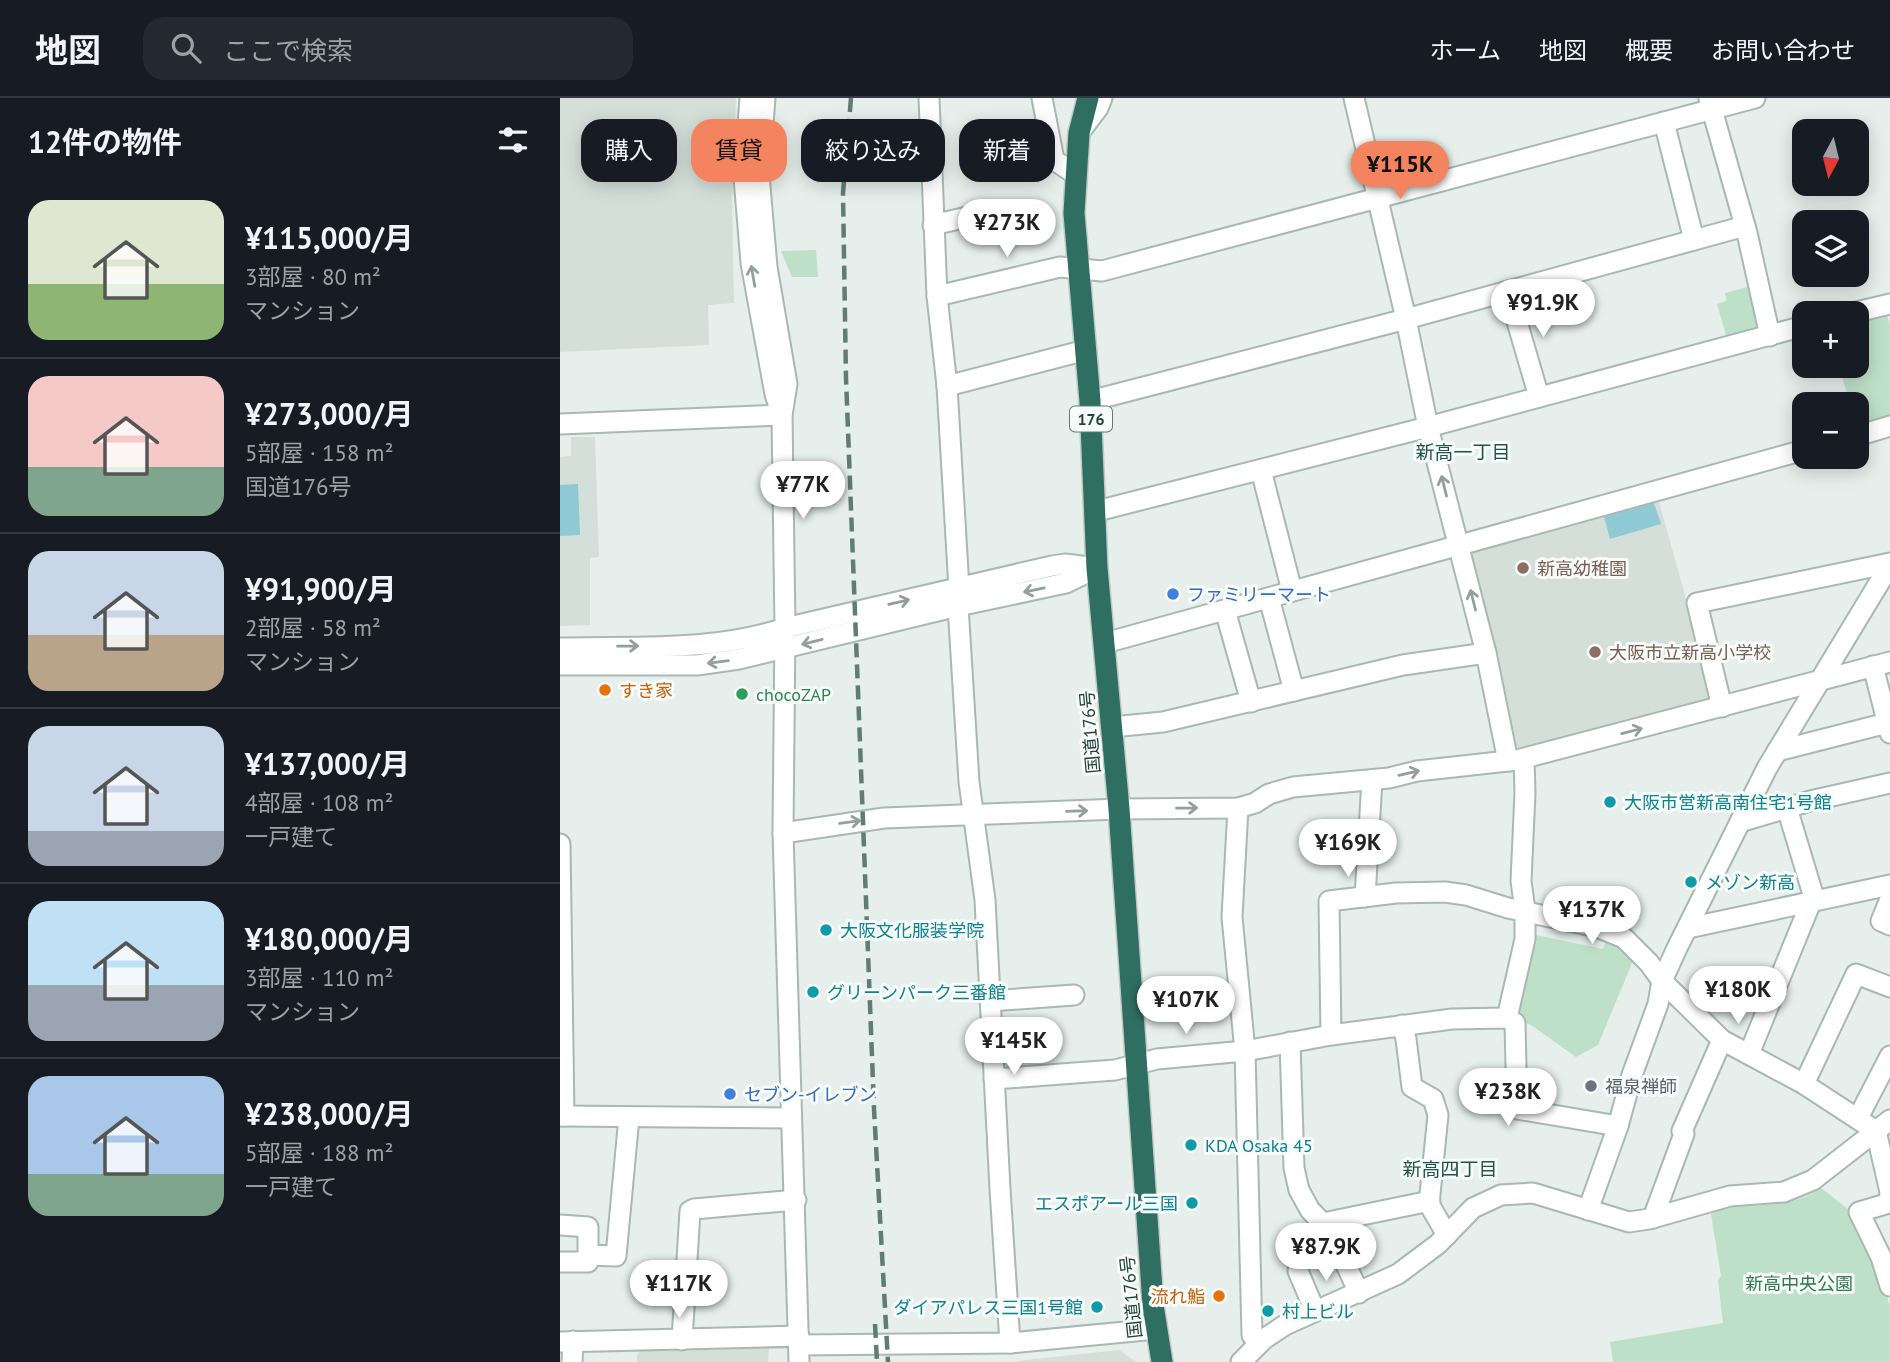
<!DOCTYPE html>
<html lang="ja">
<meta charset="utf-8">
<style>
:root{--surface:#171b24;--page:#242831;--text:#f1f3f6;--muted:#9ea1a6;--line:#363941;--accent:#f4845f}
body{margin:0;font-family:"PT Sans","Noto Sans JP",sans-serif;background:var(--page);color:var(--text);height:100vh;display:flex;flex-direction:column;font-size:26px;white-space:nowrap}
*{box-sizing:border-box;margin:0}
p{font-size:23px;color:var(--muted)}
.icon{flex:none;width:38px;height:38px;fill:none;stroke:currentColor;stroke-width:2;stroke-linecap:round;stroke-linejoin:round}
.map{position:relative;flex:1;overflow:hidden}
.side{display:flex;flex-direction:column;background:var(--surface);width:560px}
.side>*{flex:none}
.top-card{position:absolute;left:21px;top:21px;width:665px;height:63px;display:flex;gap:14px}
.needle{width:46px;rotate:187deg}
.tools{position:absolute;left:1232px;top:21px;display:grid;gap:14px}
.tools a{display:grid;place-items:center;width:77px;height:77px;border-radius:14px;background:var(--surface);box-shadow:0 4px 18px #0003;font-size:35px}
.price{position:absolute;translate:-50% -60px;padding:0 16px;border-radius:24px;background:#fff;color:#222;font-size:23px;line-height:46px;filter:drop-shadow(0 2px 4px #0008)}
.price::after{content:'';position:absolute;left:50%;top:42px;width:21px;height:16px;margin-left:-10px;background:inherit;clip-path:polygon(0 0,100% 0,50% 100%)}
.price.current{background:var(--accent);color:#111}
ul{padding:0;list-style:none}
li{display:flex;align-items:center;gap:21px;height:175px;padding:0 28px}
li+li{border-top:2px solid var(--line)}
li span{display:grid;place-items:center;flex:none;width:196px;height:140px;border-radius:21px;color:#555}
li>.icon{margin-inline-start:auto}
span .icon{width:84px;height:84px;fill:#fffc;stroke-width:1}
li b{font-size:30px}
h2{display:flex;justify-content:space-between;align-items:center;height:84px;padding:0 28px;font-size:30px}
.tag{padding:0 24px;border-radius:21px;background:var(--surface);box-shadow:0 4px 18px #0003;font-size:24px;line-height:63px}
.tag.current{background:var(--accent);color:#111}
header{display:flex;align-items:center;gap:42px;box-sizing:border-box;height:98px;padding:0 35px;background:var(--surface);border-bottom:2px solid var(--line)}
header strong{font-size:33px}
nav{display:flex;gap:38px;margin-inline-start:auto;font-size:24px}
.search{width:490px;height:63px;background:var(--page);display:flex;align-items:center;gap:18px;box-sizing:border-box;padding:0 24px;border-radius:21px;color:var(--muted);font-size:26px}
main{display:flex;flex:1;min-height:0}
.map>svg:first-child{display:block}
</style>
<header>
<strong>地図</strong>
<div class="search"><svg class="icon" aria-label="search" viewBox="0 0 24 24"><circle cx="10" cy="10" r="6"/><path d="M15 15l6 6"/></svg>ここで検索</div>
<nav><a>ホーム</a><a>地図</a><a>概要</a><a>お問い合わせ</a></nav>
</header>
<main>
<section class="side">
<h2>12件の物件<svg class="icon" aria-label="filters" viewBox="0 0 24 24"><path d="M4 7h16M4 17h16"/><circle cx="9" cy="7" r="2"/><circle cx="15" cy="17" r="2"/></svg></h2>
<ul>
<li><span style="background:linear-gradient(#dfe7d0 60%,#8fb573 0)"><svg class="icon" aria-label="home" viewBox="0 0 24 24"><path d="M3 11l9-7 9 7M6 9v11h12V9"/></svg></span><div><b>¥115,000/月</b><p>3部屋 · 80 m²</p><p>マンション</p></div></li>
<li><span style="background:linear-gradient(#f6c9c9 65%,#7fa58c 0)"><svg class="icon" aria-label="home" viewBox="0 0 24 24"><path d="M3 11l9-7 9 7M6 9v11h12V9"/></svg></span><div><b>¥273,000/月</b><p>5部屋 · 158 m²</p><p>国道176号</p></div></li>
<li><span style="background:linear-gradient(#c9d6e8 60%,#b9a48a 0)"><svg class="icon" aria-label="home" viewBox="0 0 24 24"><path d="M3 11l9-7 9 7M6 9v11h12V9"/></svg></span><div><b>¥91,900/月</b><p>2部屋 · 58 m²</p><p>マンション</p></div></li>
<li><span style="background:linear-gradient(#c9d6e8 75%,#9aa5b1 0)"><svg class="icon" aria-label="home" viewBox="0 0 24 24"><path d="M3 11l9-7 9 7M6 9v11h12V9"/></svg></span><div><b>¥137,000/月</b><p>4部屋 · 108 m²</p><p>一戸建て</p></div></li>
<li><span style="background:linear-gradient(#bfe0f5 60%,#9aa5b1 0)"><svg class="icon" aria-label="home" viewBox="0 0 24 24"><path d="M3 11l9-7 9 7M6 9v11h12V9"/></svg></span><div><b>¥180,000/月</b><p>3部屋 · 110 m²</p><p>マンション</p></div></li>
<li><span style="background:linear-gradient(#a9c7e8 70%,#7fa58c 0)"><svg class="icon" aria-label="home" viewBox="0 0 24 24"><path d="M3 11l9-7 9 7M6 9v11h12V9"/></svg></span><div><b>¥238,000/月</b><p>5部屋 · 188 m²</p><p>一戸建て</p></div></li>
</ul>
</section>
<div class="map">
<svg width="1330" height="1264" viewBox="0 0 1330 1264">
<rect width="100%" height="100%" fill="#e6efeb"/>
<g fill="#d4dfda">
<polygon points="0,0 176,0 172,104 174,205 148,207 149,247 0,254"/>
<polygon points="11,339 35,339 39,459 30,460 30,527 0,528 0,359 11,358"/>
<polygon points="1098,400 1154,602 958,652 952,648 906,459 911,450"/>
<polygon points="227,1244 227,1251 209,1251 208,1264 77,1264 77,1257 82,1248"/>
<polygon points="559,1252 576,1264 456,1264 457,1263"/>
</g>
<g fill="#bfe0c8">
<polygon points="256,152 258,179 232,179 221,153"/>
<polygon points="1191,188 1202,229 1168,244 1157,206 1167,203 1165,195"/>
<polygon points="1326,213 1330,228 1330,322 1297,332 1297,306 1290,306 1279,268 1297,268 1297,221"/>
<polygon points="971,836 1043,851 1048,836 1075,858 1038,947 1016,959 971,927 955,920"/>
<path d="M1261,1090L1289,1112L1314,1157L1330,1208V1264H1053L1050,1244L1163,1225L1158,1182L1161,1178L1151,1116C1186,1099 1222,1117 1261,1090Z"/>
</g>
<g fill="#8ec9d4">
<polygon points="18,386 20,437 0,438 0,387"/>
<polygon points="1094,405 1101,426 1050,441 1044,419"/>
</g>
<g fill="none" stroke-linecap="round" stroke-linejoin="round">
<defs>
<g id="minor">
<polyline points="190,0 184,80 191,165 215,296 220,312"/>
<polyline points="205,0 199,77 207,169 227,286 222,317 225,530 223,735 239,1264"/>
<polyline points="369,0 377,198 387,288 399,491"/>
<polyline points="482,0 494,62 515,76"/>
<polyline points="794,0 846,221 868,329 926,555 948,663"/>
<polyline points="1149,1 1187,135 1210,238"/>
<polyline points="1104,24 1134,142"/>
<polyline points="519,35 538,10 542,0"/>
<polyline points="373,127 416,117"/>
<polyline points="948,193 979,299"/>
<polyline points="377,198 500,169 542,173 1195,0"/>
<polyline points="1292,215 1330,206"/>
<polyline points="387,288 526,252"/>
<polyline points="530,303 846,221 1185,128"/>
<polyline points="0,326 222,317"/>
<polyline points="1297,338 1330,328"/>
<polyline points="701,372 732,493"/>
<polyline points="537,413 868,329 1244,228"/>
<polyline points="709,500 734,593"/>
<polyline points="398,508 409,684 425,802 440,1091 450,1245"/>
<polyline points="665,512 691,604"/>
<polyline points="545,545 1244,352"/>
<path d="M0,550C75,548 153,554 225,530L492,468L505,466L537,470"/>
<polyline points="0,567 137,567 179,561 398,508 506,485 537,470"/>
<polyline points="1313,568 1330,635"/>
<polyline points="1162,609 1137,505 1330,465"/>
<polyline points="552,629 603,624 843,567 926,555"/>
<polyline points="1217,653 1327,625"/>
<polyline points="678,710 672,819 685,953 692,1237 698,1246"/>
<polyline points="1227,710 1255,803"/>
<polyline points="1180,724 1250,703 1330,685"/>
<polyline points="223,735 324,720 559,711 678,710 695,705 709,696 733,689 829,680 857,673 957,662 1330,564"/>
<polyline points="0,746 4,1018"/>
<polyline points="805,799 812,682"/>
<polyline points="1330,801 1321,823 1330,827"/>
<polyline points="1128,830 1330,787"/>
<polyline points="430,903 514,897"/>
<polyline points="947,920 965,841 965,812 961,783 965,695 964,661"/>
<polyline points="842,927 846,941 852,989 873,1001 878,1017 869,1106 887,1137"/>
<polyline points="771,937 769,803 836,795 885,794 906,797 948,810 1037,829 1064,840 1089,865 1102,883 1162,942 1244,986 1316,1033 1330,1094"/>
<polyline points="730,944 734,1070 739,1092 750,1112 771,1134 799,1195"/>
<polyline points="1189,956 1251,804"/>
<polyline points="434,981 555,972 597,961 685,953 771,937 892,921 947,920 955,925 957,1011 1058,1028"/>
<polyline points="1244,986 1296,876 1330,889"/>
<polyline points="0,1018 231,1020"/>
<polyline points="1298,1020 1330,958"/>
<polyline points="1330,1096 1329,1105 1299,1114 1321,1159 1330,1188"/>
<polyline points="1028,1112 1058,1028 1072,977 1098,906 1102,883 1117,850 1207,670 1330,467"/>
<polyline points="1093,1120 1124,1036 1122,1033 1162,942"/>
<polyline points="763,1125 870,1103"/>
<polyline points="0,1127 28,1129 28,1164 0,1164"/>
<polyline points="28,1157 56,1158 69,1019"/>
<polyline points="738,1173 755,1213"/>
<polyline points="122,1242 130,1113 134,1111 236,1102"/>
<polyline points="0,1244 239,1238"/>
<polyline points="240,1247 450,1245 596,1231"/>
<polyline points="12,1264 13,1243"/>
<polyline points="681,1264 704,1241 725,1227 838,1176 878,1146 913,1110 941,1097 973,1095 1069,1124 1089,1121 1170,1098 1224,1094 1253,1082 1330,1022"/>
</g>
<polyline id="highway" points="528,0 519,35 514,115 530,303 537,470 559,711 593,1207 602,1264"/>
</defs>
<use href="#minor" stroke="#a8b8b2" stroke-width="23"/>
<use href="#highway" stroke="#c2cac8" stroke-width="24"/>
<use href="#minor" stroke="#fff" stroke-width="19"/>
<use href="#highway" stroke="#2f6f62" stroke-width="21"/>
<g stroke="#5f7d75" stroke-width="4.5" stroke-dasharray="14 7" stroke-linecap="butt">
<polyline points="291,0 283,95 286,280 314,1011 328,1264"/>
<polyline points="315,1226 317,1264"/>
</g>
</g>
<defs><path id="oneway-shaft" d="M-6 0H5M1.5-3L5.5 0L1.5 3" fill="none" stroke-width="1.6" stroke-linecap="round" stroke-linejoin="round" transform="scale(1.75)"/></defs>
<g stroke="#92a09c">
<use href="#oneway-shaft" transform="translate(193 178) rotate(-100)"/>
<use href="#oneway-shaft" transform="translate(884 388) rotate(-104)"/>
<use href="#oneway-shaft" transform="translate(474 492) rotate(168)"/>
<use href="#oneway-shaft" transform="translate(913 502) rotate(-104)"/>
<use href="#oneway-shaft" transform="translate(339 504) rotate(-13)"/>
<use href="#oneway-shaft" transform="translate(252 544) rotate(166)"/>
<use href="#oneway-shaft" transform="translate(68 548) rotate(-1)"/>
<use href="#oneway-shaft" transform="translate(158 564) rotate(173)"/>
<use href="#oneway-shaft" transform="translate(1072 633) rotate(-15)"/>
<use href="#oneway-shaft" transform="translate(849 675) rotate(-13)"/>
<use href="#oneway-shaft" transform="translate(627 710) rotate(-1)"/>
<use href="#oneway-shaft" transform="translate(517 713) rotate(-2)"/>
<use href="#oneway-shaft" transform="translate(290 724) rotate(-8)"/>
</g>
<g fill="#8d6e63" stroke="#f7fbf9" stroke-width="2.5">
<circle cx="963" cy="470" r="7"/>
<circle cx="1035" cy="554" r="7"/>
</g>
<g fill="#3f7fe0" stroke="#f7fbf9" stroke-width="2.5">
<circle cx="613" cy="496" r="7"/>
<circle cx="170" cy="996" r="7"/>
</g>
<g fill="#e8710a" stroke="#f7fbf9" stroke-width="2.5">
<circle cx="45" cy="592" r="7"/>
<circle cx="659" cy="1198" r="7"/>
</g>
<circle fill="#2e9e5b" stroke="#f7fbf9" stroke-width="2.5" cx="182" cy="596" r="7"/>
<g fill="#0f9aa8" stroke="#f7fbf9" stroke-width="2.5">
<circle cx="1050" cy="704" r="7"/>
<circle cx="1131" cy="784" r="7"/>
<circle cx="266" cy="832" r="7"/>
<circle cx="253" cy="894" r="7"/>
<circle cx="631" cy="1047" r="7"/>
<circle cx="632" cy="1105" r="7"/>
<circle cx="537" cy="1209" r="7"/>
<circle cx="708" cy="1213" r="7"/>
</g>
<circle fill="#6b7280" stroke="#f7fbf9" stroke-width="2.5" cx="1031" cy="988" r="7"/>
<g text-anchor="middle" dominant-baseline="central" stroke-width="6" stroke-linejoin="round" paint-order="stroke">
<rect fill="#f7fbf9" stroke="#637a73" stroke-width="2" x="510" y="308.5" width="42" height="25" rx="5"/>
<g font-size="16" font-weight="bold" fill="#24423a">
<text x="531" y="321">176</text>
</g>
<g font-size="18" fill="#785e54" stroke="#f7fbf9" text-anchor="start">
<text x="977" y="470">新高幼稚園</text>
<text x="1049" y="554">大阪市立新高小学校</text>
</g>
<g font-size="18" fill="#366cbe" stroke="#f7fbf9" text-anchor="start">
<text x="627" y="496">ファミリーマート</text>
<text x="184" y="996">セブン-イレブン</text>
</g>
<g font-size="18" fill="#c56008" stroke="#f7fbf9" text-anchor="start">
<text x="59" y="592">すき家</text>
<text x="645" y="1198" text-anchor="end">流れ鮨</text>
</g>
<g font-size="18" fill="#27864d" stroke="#f7fbf9" text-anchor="start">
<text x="196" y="596">chocoZAP</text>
</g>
<g font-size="18" fill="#24423a" stroke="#f7fbf9">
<text transform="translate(530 634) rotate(-95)">国道176号</text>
<text transform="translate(571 1199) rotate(-96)">国道176号</text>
</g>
<g font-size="18" fill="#0d838f" stroke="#f7fbf9" text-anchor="start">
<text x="1064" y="704">大阪市営新高南住宅1号館</text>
<text x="1145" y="784">メゾン新高</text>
<text x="280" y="832">大阪文化服装学院</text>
<text x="267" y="894">グリーンパーク三番館</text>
<text x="645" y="1047">KDA Osaka 45</text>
<text x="618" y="1105" text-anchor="end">エスポアール三国</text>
<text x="523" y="1209" text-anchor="end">ダイアパレス三国1号館</text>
<text x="722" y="1213">村上ビル</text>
</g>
<g font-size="18" fill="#5b616d" stroke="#f7fbf9" text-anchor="start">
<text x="1045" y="988">福泉禅師</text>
</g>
<g font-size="18" fill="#2d7a4b" stroke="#f7fbf9">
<text x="1239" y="1185">新高中央公園</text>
</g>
<g font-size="19" fill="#1f5548" stroke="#f7fbf9">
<text x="903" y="354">新高一丁目</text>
<text x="890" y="1071">新高四丁目</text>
</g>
</g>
</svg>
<div class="tools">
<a><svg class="needle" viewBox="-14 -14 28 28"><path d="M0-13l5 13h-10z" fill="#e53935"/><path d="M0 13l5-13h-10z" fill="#9ea1a6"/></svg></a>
<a><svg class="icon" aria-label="layers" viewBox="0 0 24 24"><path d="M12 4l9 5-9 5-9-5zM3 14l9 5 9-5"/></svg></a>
<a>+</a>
<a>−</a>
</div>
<b class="price current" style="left:840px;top:103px">¥115K</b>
<b class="price" style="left:447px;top:161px">¥273K</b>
<b class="price" style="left:983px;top:241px">¥91.9K</b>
<b class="price" style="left:243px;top:423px">¥77K</b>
<b class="price" style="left:788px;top:781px">¥169K</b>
<b class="price" style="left:1032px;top:848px">¥137K</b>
<b class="price" style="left:1178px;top:928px">¥180K</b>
<b class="price" style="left:626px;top:938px">¥107K</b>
<b class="price" style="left:454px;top:979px">¥145K</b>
<b class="price" style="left:948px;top:1030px">¥238K</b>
<b class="price" style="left:766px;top:1185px">¥87.9K</b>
<b class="price" style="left:119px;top:1222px">¥117K</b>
<div class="top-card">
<a class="tag">購入</a>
<a class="tag current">賃貸</a>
<a class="tag">絞り込み</a>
<a class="tag">新着</a>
</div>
</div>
</main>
